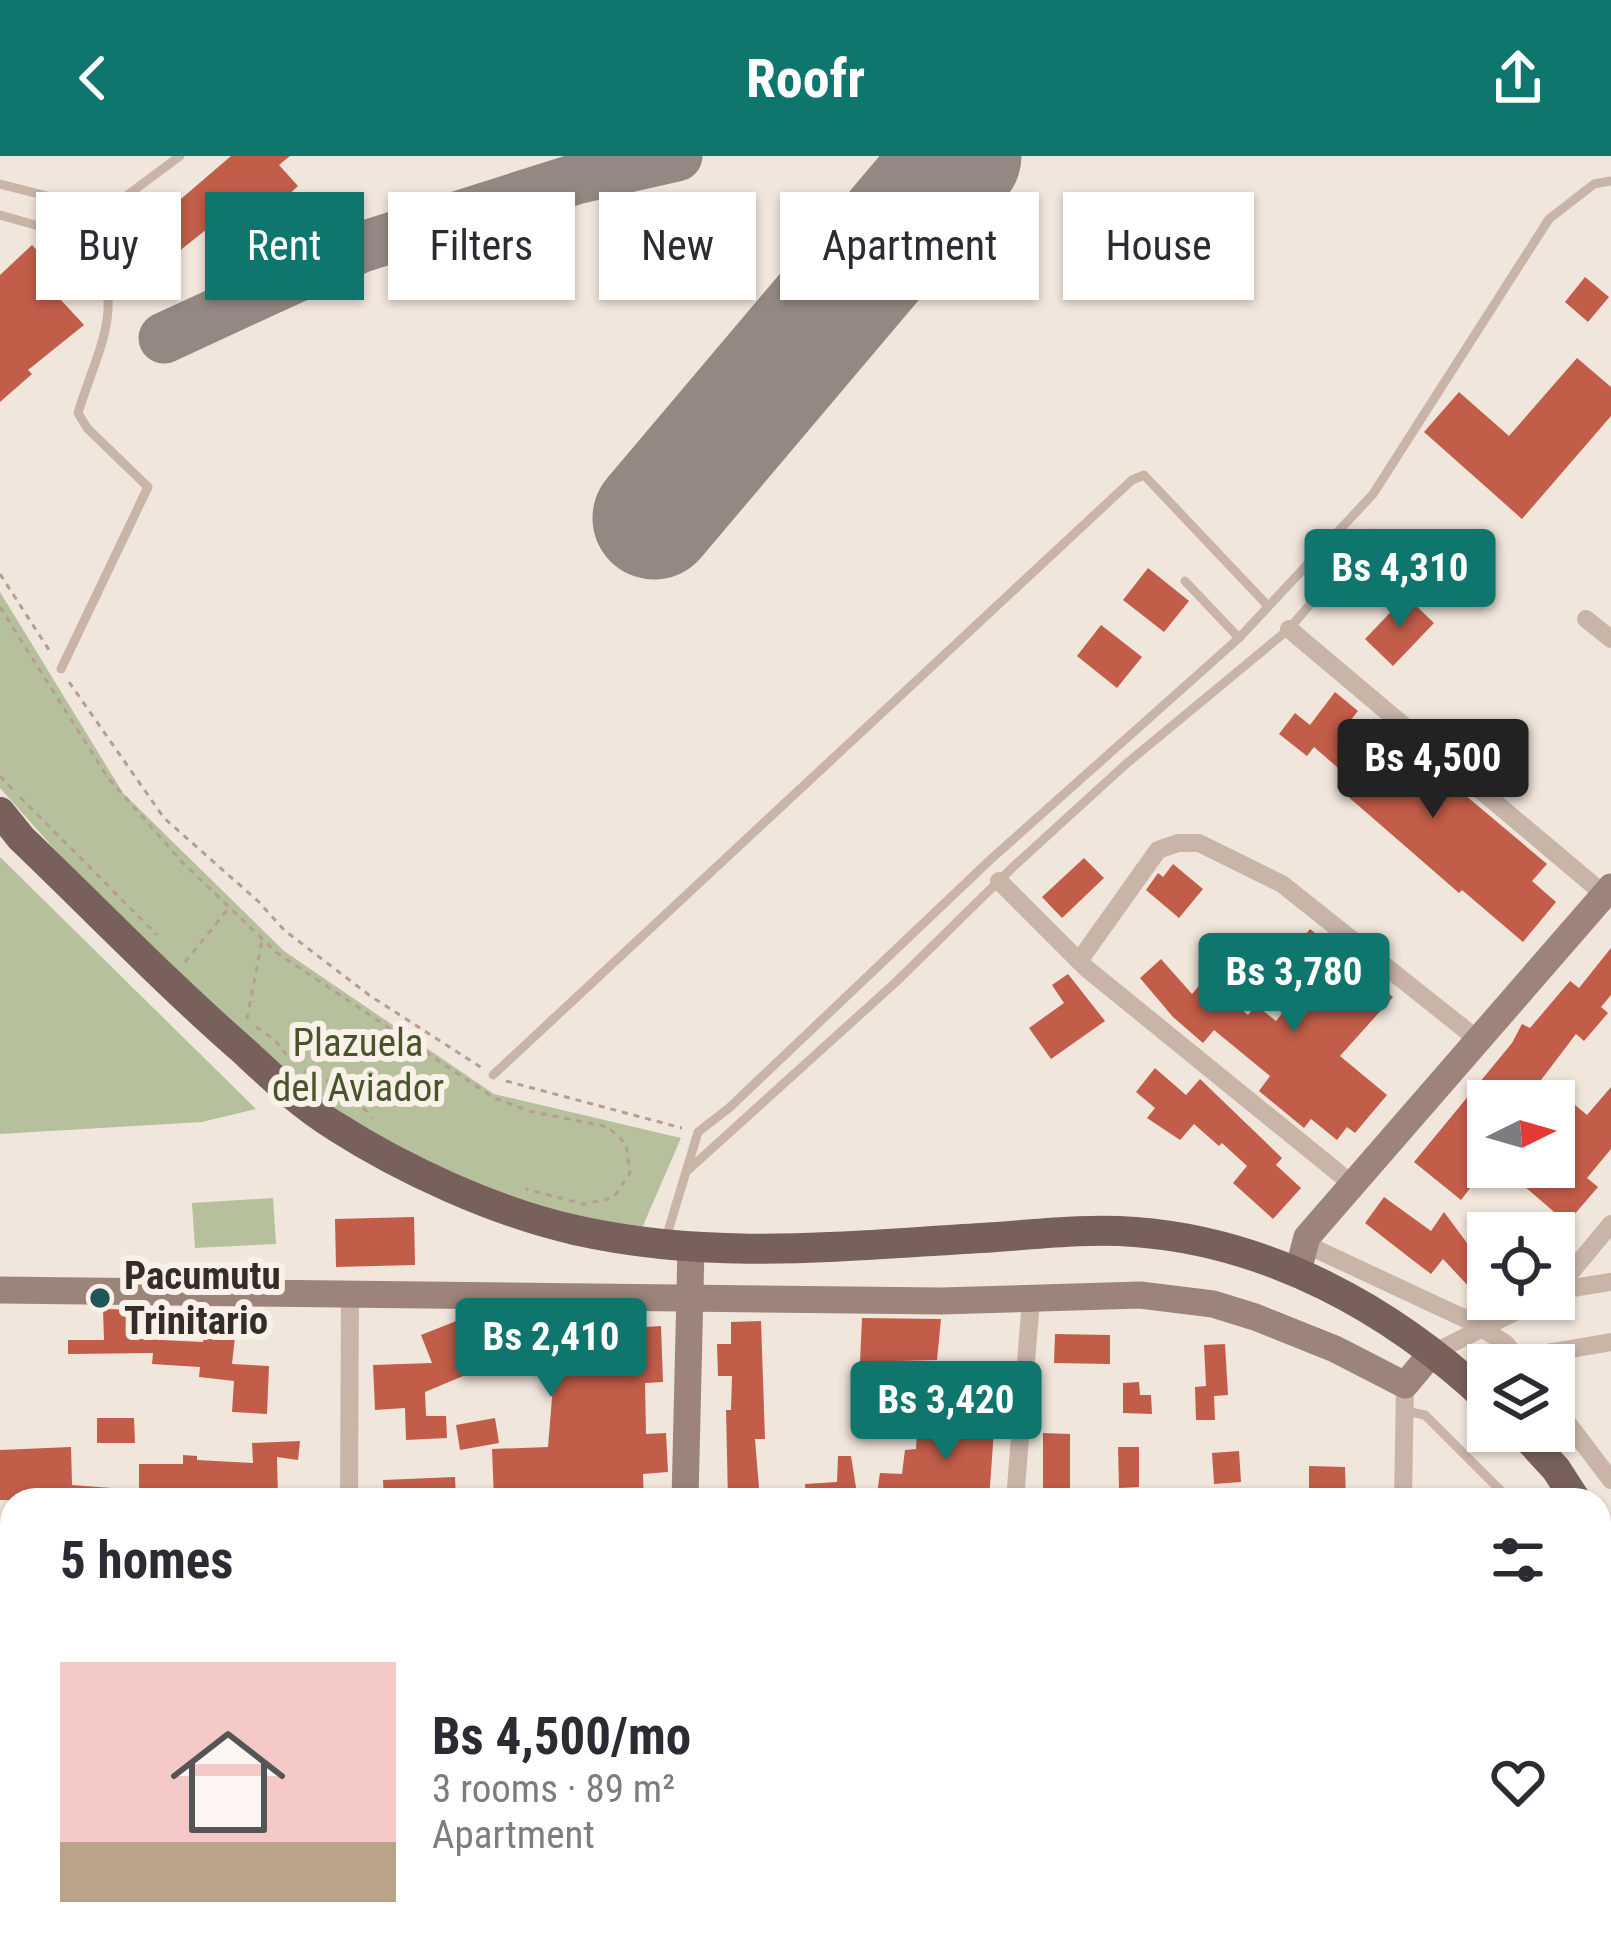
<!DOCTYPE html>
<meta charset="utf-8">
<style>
:root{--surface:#fff;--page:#f2f2f3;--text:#2b2b33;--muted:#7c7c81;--line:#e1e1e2;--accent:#0f766e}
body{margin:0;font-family:"Roboto Condensed",sans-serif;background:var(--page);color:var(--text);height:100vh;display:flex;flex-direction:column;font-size:45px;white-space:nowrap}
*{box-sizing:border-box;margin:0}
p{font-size:39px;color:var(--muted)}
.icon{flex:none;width:66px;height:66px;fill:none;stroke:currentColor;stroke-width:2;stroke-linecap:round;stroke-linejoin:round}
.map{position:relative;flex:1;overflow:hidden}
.details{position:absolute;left:0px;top:1332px;width:1611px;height:468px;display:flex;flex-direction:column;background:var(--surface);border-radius:36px 36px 0 0;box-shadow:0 3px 9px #0004}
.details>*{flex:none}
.hud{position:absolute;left:36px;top:36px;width:1539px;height:108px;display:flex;gap:24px}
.needle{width:78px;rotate:85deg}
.buttons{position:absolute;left:1467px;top:924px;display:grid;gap:24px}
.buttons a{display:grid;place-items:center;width:108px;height:108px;border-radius:0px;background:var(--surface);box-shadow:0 3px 9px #0004;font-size:60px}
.price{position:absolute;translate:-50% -102px;padding:0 27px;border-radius:12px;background:var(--accent);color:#fff;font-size:39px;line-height:78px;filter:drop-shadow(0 3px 6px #0008)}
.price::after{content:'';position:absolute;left:50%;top:72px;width:36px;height:27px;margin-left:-18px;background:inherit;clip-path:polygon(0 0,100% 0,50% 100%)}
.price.active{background:#222;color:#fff}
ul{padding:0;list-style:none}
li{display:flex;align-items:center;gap:36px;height:300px;padding:0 60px}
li+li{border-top:3px solid var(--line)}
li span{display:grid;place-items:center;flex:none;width:336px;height:240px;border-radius:0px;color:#555}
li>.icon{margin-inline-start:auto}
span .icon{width:144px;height:144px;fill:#fffc;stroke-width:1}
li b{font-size:51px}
h2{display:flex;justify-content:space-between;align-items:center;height:144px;padding:0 60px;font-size:51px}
.chip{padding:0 42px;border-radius:0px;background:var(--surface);box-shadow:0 3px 9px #0004;font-size:42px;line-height:108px}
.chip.active{background:var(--accent);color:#fff}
header{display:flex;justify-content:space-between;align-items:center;height:156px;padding:0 60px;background:var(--accent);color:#fff;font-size:54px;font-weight:700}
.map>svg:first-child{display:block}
</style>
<header><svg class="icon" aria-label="back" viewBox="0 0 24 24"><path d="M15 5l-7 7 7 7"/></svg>Roofr<svg class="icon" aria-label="share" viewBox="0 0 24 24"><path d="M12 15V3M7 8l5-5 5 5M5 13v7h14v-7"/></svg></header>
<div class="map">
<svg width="1611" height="1800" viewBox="0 0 1611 1800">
<rect width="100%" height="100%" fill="#f1e6dc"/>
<g fill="#b7c09c">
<polygon points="0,436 123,637 284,795 494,938 681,982 642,1072 575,1066 463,1027 333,958 242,883 57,696 0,632"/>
<polygon points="0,701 256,953 202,966 0,978"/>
<polygon points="273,1042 276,1088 195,1092 192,1047"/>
</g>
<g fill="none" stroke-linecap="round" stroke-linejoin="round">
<polyline stroke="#948882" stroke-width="51" points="164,182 359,92 576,23 677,0"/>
<polyline stroke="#948882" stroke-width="123" points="654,362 960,0"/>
</g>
<g fill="#c25d49">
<polygon points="231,0 290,0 279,9 298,30 264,62 246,42 183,92 163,114 132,85"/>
<polygon points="32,89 49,107 37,118 84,169 28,214 32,218 0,246 0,119"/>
<polygon points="1585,121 1609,141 1588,166 1565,146"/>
<polygon points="1577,202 1611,231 1611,260 1522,363 1424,276 1459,236 1509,280"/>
<polygon points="1148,412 1189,445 1164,476 1123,444"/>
<polygon points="1406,440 1434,467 1393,510 1365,483"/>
<polygon points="1101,469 1142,501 1117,532 1077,500"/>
<polygon points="1335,536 1358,555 1350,565 1372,584 1353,606 1377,629 1409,592 1547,708 1532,725 1556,746 1523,786 1462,734 1459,737 1337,631 1345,618 1314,591 1307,600 1279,578 1295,557 1310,569"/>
<polygon points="1084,702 1104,722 1062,762 1042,741"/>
<polygon points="1173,708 1203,733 1179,762 1146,734 1158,717 1163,721"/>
<polygon points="1310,773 1393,841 1340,900 1387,939 1355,977 1347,971 1337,984 1311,963 1304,972 1259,935 1270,920 1214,874 1203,887 1173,861 1140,822 1161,803 1192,838 1205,823 1248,859 1256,849 1276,865 1304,830 1289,817 1304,799 1295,792"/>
<polygon points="1611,792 1611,839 1601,851 1608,857 1584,885 1576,878 1525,945 1509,945 1488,928 1488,1009 1461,1044 1414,1006 1512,887 1522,868 1530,872 1570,825 1579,832"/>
<polygon points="1068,818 1105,865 1051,903 1029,872 1064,847 1052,829"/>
<polygon points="1155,912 1186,939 1200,923 1282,1002 1276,1009 1301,1032 1273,1063 1233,1027 1247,1010 1222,987 1219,990 1194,968 1180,984 1147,962 1155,952 1136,936"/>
<polygon points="1611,931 1611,993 1587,1022 1598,1031 1567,1067 1502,1011 1554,1011 1554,950 1563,939 1587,959"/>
<polygon points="1384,1041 1431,1075 1444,1056 1470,1091 1488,1074 1488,1119 1472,1134 1443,1103 1431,1118 1410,1102 1365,1067"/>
<polygon points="414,1061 415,1109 336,1111 335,1063"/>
<polygon points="103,1153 141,1154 141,1183 203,1186 206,1166 236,1171 232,1208 269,1210 267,1258 232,1256 234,1225 199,1221 200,1211 152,1208 153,1197 68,1198 68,1184 104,1184"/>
<polygon points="464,1157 630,1159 630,1172 661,1170 663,1226 645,1227 646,1278 666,1277 668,1316 643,1318 644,1344 494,1344 492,1293 548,1291 554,1217 536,1216 537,1206 463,1207 468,1218 425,1236 426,1260 446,1260 447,1282 406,1284 405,1252 375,1254 373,1209 432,1207 421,1179 464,1162"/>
<polygon points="862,1162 941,1163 937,1204 860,1206"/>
<polygon points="761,1165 765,1283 755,1283 760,1344 728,1344 726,1254 731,1254 732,1220 718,1220 717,1188 731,1188 731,1166"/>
<polygon points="1055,1178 1110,1179 1110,1208 1054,1207"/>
<polygon points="1225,1188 1228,1239 1214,1240 1215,1264 1196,1264 1195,1231 1206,1230 1204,1189"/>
<polygon points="1139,1226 1140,1239 1151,1239 1152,1258 1123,1257 1123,1227"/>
<polygon points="938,1259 995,1260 989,1344 876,1344 880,1317 902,1318 905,1294 916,1293 917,1275 933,1272"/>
<polygon points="97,1262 134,1262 135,1287 97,1287"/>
<polygon points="495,1262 499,1287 460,1294 456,1269"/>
<polygon points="1043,1277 1070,1278 1070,1344 1043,1344"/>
<polygon points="300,1285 298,1304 277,1301 278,1342 195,1334 174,1335 174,1344 139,1344 139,1308 183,1308 183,1299 197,1300 197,1304 253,1307 252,1287"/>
<polygon points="71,1291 72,1329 125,1333 124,1344 0,1344 0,1294"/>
<polygon points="1118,1291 1139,1291 1139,1331 1119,1332"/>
<polygon points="1239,1295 1241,1326 1214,1328 1212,1297"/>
<polygon points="838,1300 851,1300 858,1344 806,1344 805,1328 837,1326"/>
<polygon points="1309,1310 1345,1311 1346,1344 1309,1344"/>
<polygon points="455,1321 456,1344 384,1344 383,1324"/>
</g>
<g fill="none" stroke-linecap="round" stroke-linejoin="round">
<g stroke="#b59f92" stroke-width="3" stroke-dasharray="6 6" stroke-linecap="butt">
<polyline points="0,418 51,497"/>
<polyline points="0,451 108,622 182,706 277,797 494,942 529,955 608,971 626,988 630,1017 613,1042 583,1048 526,1033"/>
<polyline points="69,526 164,662 259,746 284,774 369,839 482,912"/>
<polyline points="0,620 13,634"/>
<polyline points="20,641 157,779"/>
<polyline points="185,806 228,753"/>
<polyline points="247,863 262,784"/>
<polyline points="256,871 274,883 288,901"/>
<polyline points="304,915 347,932 372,962"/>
<polyline points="506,925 682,972"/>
</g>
<g stroke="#c9b5a8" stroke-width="9">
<polyline points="0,28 106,55"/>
<polyline points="0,59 89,84"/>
<polyline points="1185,425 1239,482"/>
<path d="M61,513L148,331L87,272L78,257C99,189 128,150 89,84L106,55L180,0"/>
<polyline points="493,919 1132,324 1144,319 1268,450"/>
<polyline points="687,1015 896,826 1013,711 1126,608 1289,473 1371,377"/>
<polyline points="666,1082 698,976 729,952 990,704 1239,482 1373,338 1549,63 1594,28 1611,25"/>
<polyline points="1405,1255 1425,1259 1510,1344"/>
</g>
<g stroke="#c9b5a8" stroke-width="18">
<polyline points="1586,463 1611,483"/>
<polyline points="1289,473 1605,739"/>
<polyline points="999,725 1086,812 1352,1028"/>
<polyline points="1079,805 1158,694 1178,687 1199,687 1282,728 1477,883"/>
<polyline points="1305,1088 1470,1165 1505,1187 1523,1209"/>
<polyline points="1556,1134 1611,1068"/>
<polyline points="1554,1135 1611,1126"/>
<polyline points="1431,1198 1541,1143"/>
<polyline points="1517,1202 1611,1186"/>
<polyline points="1554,1249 1611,1324"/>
<polyline points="349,1344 350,1135"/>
<polyline points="1015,1344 1031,1144"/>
<polyline points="1403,1344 1405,1229"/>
<polyline points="0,1415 12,1415"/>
<polyline points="1599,1494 1611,1544"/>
<polyline points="4,1800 12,1580"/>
<polyline points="343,1800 343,1788"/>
<polyline points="997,1800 998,1788"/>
</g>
<g stroke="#9d847a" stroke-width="27">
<polyline points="1298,1115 1307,1081 1611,731"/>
<polyline points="0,1134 941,1145 1140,1139 1213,1148 1255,1161 1335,1193 1405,1229 1431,1198"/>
<polyline points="685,1344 691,1093"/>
<polyline points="672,1800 672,1788"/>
</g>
<g stroke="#78615a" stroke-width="30">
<path d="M0,656L21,682C95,753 167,828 244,895C272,921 302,950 335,970C404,1014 495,1056 575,1074C713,1105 842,1090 981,1082C1032,1079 1084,1072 1135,1076C1269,1086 1391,1153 1488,1244"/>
<polyline points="1521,1275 1556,1313 1576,1344"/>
<polyline points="1599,1381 1611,1406"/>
</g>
</g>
<circle fill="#1f5656" stroke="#f9f0e8" stroke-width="4.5" cx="100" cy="1142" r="12"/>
<g text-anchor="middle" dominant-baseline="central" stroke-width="12" stroke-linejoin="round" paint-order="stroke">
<g font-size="39" fill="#49542d" stroke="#f9f0e8">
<text x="358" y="887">Plazuela<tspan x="358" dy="45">del Aviador</tspan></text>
</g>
<g font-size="39" font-weight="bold" fill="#362b28" stroke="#f9f0e8" text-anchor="start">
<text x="124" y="1120">Pacumutu<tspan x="124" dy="45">Trinitario</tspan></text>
</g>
</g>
</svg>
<div class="buttons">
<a><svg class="needle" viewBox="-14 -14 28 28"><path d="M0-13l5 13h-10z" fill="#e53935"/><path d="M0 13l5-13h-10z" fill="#7c7c81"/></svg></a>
<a><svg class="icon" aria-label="locate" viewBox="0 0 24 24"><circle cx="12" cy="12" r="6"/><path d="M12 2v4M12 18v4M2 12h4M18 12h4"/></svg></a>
<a><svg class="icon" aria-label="layers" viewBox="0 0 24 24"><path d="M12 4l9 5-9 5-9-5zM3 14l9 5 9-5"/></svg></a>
</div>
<b class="price" style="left:1400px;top:475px">Bs 4,310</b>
<b class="price active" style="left:1433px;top:665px">Bs 4,500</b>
<b class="price" style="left:1294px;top:879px">Bs 3,780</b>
<b class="price" style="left:551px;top:1244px">Bs 2,410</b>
<b class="price" style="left:946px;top:1307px">Bs 3,420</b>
<div class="hud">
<a class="chip">Buy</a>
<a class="chip active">Rent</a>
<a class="chip">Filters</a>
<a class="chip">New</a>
<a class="chip">Apartment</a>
<a class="chip">House</a>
</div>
<section class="details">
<h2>5 homes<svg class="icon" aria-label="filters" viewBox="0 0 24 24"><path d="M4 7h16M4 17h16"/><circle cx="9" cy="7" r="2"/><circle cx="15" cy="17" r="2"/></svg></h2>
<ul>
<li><span style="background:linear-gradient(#f6c9c9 75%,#b9a48a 0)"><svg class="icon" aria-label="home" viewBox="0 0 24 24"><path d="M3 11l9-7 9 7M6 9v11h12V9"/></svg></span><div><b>Bs 4,500/mo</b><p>3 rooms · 89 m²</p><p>Apartment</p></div><svg class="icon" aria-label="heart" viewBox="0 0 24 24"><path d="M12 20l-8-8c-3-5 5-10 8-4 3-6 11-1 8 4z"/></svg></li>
</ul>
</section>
</div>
